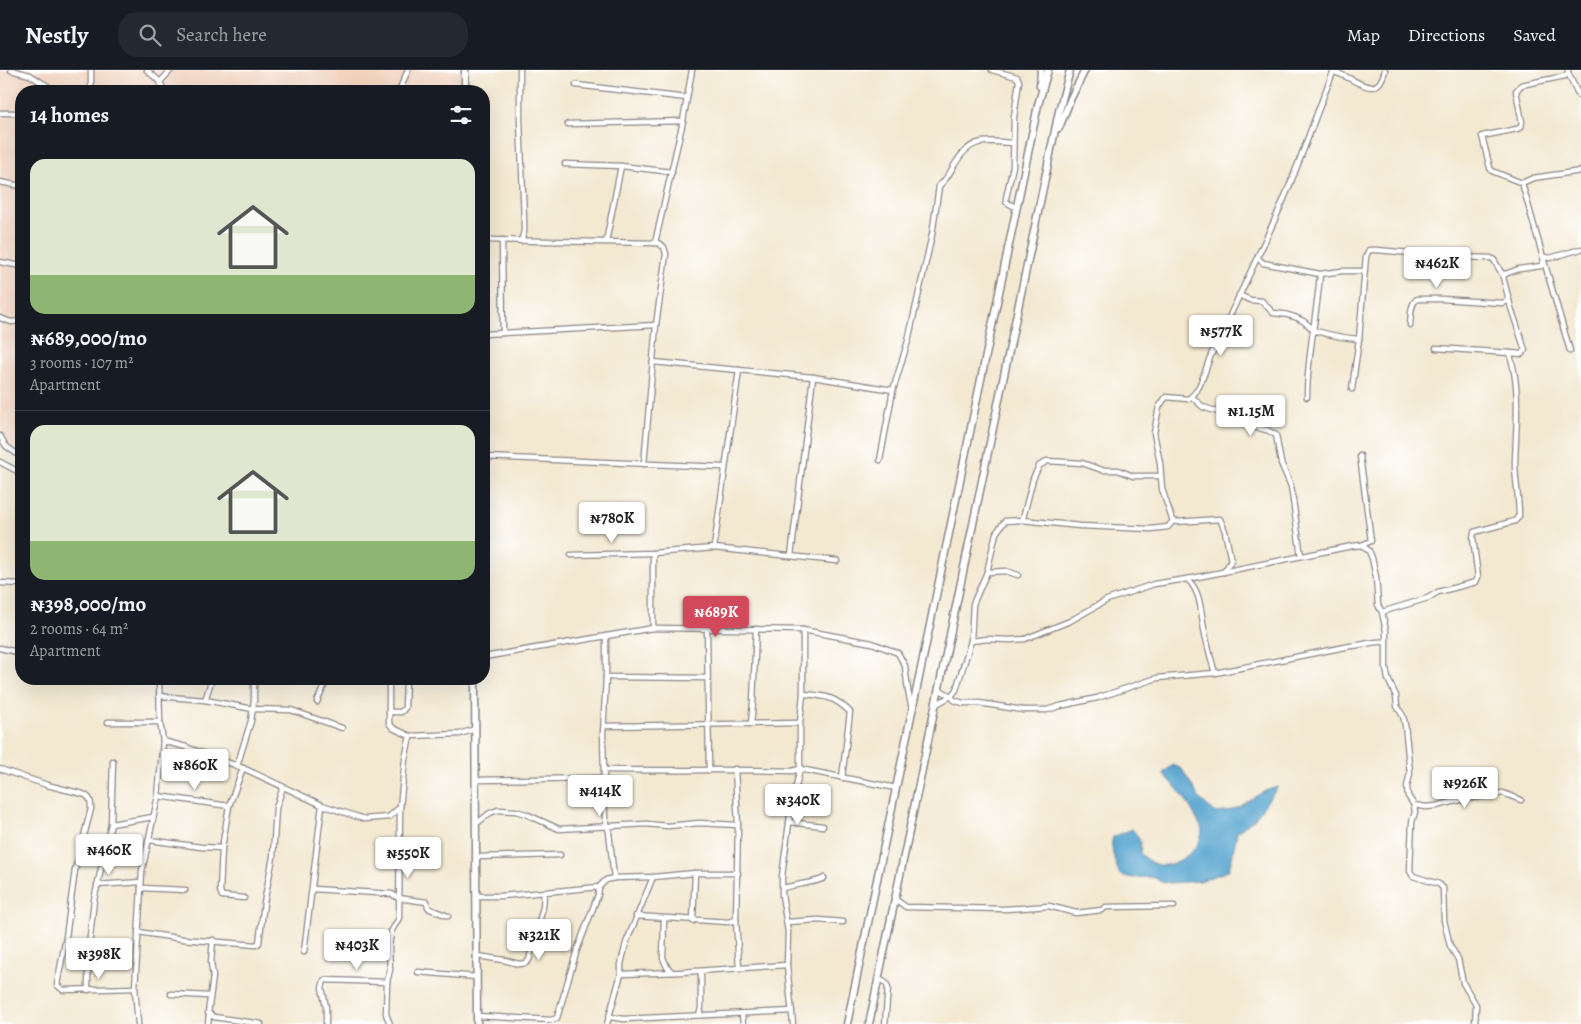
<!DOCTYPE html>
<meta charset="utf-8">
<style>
:root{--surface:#171b24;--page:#242831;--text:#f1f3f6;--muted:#9ea1a6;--line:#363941;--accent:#d1495b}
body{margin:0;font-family:Alegreya,serif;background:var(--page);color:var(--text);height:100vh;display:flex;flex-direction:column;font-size:19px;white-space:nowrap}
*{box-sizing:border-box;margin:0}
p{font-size:16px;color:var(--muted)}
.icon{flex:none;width:28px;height:28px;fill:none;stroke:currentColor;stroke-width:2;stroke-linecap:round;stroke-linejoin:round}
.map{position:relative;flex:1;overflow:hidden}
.details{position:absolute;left:15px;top:15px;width:475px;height:600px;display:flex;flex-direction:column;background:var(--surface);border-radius:20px;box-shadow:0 5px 20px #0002}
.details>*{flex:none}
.price{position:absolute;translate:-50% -42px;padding:0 11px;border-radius:5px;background:#fff;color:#222;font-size:16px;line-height:32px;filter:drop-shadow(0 1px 2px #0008)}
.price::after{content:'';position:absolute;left:50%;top:30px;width:15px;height:11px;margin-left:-8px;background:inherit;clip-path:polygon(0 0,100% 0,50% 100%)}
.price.active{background:var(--accent);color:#fff}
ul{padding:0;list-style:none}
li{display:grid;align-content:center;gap:10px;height:265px;padding:0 15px}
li+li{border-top:1px solid var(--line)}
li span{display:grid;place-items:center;height:155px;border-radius:15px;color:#555}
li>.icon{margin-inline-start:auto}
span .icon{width:90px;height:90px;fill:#fffc;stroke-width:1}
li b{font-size:21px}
h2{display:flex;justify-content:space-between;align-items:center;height:60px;padding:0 15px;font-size:21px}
header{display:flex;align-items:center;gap:30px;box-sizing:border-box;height:70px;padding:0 25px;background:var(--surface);border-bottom:1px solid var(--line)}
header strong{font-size:24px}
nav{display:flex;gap:28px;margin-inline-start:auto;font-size:18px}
.search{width:350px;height:45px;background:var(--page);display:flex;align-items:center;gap:12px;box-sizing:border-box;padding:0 18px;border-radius:20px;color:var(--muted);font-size:19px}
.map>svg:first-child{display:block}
</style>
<header>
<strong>Nestly</strong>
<div class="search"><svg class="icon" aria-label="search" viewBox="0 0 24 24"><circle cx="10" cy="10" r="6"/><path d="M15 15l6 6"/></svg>Search here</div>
<nav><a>Map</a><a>Directions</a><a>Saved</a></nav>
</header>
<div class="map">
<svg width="1581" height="954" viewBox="0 0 1581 954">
<rect width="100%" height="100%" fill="#fff"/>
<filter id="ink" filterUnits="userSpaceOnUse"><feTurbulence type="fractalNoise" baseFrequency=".02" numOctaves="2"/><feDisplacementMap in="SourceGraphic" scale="10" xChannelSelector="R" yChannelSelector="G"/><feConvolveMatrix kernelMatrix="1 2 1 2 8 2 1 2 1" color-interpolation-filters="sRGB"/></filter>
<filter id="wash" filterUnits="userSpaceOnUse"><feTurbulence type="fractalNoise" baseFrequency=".0096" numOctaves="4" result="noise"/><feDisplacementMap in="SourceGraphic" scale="20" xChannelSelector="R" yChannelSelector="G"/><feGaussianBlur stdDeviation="1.12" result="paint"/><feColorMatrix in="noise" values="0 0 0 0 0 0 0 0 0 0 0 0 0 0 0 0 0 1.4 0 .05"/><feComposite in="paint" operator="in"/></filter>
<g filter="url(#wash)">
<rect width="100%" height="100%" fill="#f3e8d0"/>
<polygon fill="#f3d4bf" points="0,0 462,0 462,21 21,21 21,384 12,376 5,367 0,355 0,55 4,42"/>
<path fill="#52a3cd" stroke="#3a6284" d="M1173,695L1182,699L1200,729L1216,743C1246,741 1252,722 1278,717L1254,749L1237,762L1232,789L1228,801L1200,811L1171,813L1161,812L1155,808L1146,807L1133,808L1120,805C1116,796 1109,776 1113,767L1132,759C1139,767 1142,772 1140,783C1145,789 1152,794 1160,795C1176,797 1202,779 1202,761C1202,757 1198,753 1197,750C1188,731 1178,719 1163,703Z"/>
</g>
<g filter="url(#ink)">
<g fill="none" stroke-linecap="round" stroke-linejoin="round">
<defs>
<g id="minor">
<polyline points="11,0 30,5 55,21"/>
<polyline points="147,0 160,12 164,21"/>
<polyline points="520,0 520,50 524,150 524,162 521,171"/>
<polyline points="992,0 1017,7 1019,11 1014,47 1013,96 1006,128 1006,132 1017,138"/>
<path d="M1333,2C1353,5 1377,35 1385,0"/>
<polyline points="1568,3 1579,26 1581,27"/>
<polyline points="160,12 171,0"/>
<polyline points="576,15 687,28"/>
<polyline points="91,21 91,0"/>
<polyline points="399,21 408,0"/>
<polyline points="0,43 21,43"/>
<polyline points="568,54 683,51"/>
<polyline points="565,94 621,96 672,102"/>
<polyline points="0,112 21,116"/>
<polyline points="1522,113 1492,101 1490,98 1482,66 1517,59 1521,57 1522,52 1516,21 1521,15 1565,6 1568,3 1568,0"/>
<polyline points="484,170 658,173 664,177 666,184 656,255 644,394"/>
<polyline points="502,170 503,263"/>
<polyline points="606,172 621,96"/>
<polyline points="655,173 683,51 692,0"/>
<polyline points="1544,187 1550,188 1581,179"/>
<polyline points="1258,188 1263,193 1320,204 1342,201 1364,201"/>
<polyline points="1544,191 1570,281"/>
<polyline points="0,192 21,196"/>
<path d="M1239,225L1250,230L1262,231L1273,243C1284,244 1293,245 1303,251C1308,254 1311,259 1316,261C1330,265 1344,268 1359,269"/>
<polyline points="0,248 11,252 21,251"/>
<path d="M1410,255C1411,247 1410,234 1417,229H1442L1502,233L1507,231L1508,228"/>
<polyline points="484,264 656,255"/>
<polyline points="1436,278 1510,283"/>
<polyline points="653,292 813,307 893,320"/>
<polyline points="1352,319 1359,269 1366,186 1369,180 1377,180 1455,187 1491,188 1494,190 1502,204 1505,204"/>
<polyline points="1192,327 1203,337 1221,343 1249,356 1267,360 1276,365 1281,393 1291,416 1301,486"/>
<path d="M1307,327C1307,286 1317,245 1320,204"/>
<polyline points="0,366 6,376 21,387"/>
<polyline points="1360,386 1371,471 1362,475"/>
<polyline points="484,387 722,397 725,399"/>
<path d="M880,390L893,320L908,271L932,165L939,116C947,109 950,102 955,94C971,67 985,71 1012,73"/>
<polyline points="0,392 21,403"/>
<polyline points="1022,450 1080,456 1151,459 1168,457 1173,451"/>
<polyline points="714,478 739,300"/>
<polyline points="571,485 653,483 714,478 837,491"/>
<polyline points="791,486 813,307"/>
<polyline points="987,502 1006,501 1018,505"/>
<path d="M1224,502L1231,491L1225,461L1220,449L1176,452L1172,449L1162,419L1160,393L1154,363L1159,337L1166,327L1188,329C1202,321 1205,297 1212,283C1235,235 1258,187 1280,138C1300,93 1315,46 1334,0"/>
<path d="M1187,509C1202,521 1201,547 1205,564C1208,577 1211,590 1215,603L1350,576C1361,576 1375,570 1385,572"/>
<polyline points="0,513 21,514"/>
<path d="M1382,542L1428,528L1438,522L1476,512L1478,507L1473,468L1474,462L1515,451L1519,446C1519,427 1515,410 1515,392C1516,356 1521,320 1510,285V283L1522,284L1525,280L1511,238L1503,207L1505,204L1519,199L1541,196L1544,191L1522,113L1533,108L1581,101"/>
<polyline points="653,558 653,483"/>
<polyline points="707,558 709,700"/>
<polyline points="606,566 606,607 603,664 605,748 609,762 614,808"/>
<polyline points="971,571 973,534 987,502 996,463 1005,451 1022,450 1023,448 1033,409 1039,396 1047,391 1082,393 1102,400 1118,400 1133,406 1160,406"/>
<polyline points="0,578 21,583"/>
<polyline points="484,587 653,558 803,560 872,573 898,583 905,596 908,621 912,639"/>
<polyline points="606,607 707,608"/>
<polyline points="389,609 389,653 393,658 410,666 460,664 475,659"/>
<polyline points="938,619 951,626 954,630 963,633 979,633 1023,640 1047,640 1060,636 1097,628 1157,608 1215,603"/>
<path d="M803,624C825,626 834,626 850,642L842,708"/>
<polyline points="159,626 205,630 253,639 291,640 342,658"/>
<polyline points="205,630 212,609"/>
<polyline points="317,632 327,609"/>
<polyline points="935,635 951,626 956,620 971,571 987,569 1010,570 1025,569 1070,551 1107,530 1154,514 1193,508 1352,476 1362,475 1369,481 1372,488 1376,507 1378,535 1382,542 1386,561 1386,598 1388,609 1396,626 1397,636 1403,646 1405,655 1410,703 1407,717 1408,726 1414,735 1415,742 1412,752 1410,801 1413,806 1439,814 1443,818 1444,850 1450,876 1458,889 1463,913 1476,935 1475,954"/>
<polyline points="389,642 401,642 405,638 406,609"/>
<polyline points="108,652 160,652"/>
<polyline points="751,654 753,633 756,559"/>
<polyline points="604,656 800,653"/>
<polyline points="163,671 186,677 243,698 322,735 364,749 389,747 400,737"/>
<polyline points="237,696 251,651 254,630 254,609"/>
<polyline points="243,698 229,736 222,778 220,821 222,826 244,828"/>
<path d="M0,699L47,715L83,724C91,727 91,732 91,739L75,800L66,867L57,915L63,920L135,918"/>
<path d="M604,700C667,701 729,699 792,701L800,699L896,718"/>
<polyline points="476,710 604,708"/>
<polyline points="158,726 229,736"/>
<polyline points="1414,735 1426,737 1436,736 1465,729 1503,723 1521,730"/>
<polyline points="789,752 823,756"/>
<polyline points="111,754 153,747"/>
<polyline points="476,754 490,743 498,740 516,741 526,744 559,759 646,754 668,756 699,753 738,755"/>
<polyline points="149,770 201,777 222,778"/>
<polyline points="476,787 560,785"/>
<polyline points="97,815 141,812"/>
<polyline points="141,818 185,820"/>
<path d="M783,818C792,815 820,812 824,808"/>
<polyline points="313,819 392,824 398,828 427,832 428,837 430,839 448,846"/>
<polyline points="476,826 502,826 599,817 606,810 614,808 653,807 695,803 738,803"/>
<polyline points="895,829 906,837 1005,839 1049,836 1076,843 1102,840 1106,837 1174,836"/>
<polyline points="636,846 728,852 736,850 738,755 735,699"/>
<polyline points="664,849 663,888 667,897 672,902"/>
<polyline points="736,850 739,898"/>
<polyline points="693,851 695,803"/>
<polyline points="787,852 818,850 843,852"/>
<polyline points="138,862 183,869 256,875 259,873 264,833 273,787 276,738 283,717"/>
<polyline points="355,865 390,868"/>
<polyline points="213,870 211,892 213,907 208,943 214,947 261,954"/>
<polyline points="304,882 322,735"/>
<polyline points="477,886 504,890 519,894 526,893 529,890 543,837 544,823"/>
<polyline points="418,902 477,907"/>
<polyline points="621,904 681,902 787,895"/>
<polyline points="879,909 886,913 888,918 885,954"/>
<polyline points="88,920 88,885 94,830 111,754 113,691"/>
<polyline points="171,924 209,926"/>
<polyline points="742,944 743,954"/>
<polyline points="699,945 701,938 701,901"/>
<polyline points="477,946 551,950 557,948 577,880 598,825 599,817"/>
<polyline points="610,947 624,949 792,941"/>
<polyline points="138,954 135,918 142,801 158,726 163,671 160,652 159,609"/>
<polyline points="208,954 209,945"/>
<polyline points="326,954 326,937 322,918 324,910 387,912"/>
<polyline points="390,954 386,944 387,912 390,900 389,877 391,862 399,848 400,737 405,689 410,666"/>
<polyline points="607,954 621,904 621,894 626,873 653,807"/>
<polyline points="793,954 787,895 788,862 782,825 782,806 791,738 800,699 800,653 803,624 803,560"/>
</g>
<g id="highway">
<polyline points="465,0 465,21"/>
<polyline points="1040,16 1041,0"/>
<polyline points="1059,58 1071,28 1085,0"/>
<polyline points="475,609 477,954"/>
<polyline points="847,954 1038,35 1048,0"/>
<polyline points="869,954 1059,41 1070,0"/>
</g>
</defs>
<use href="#minor" stroke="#8a8586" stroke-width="7"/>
<use href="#highway" stroke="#8a8586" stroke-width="9"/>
<use href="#minor" stroke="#fff" stroke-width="4.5"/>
<use href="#highway" stroke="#fff" stroke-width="6"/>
</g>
</g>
</svg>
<b class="price" style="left:1437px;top:219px">₦462K</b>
<b class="price" style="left:1221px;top:287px">₦577K</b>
<b class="price" style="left:1251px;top:367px">₦1.15M</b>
<b class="price" style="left:612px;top:474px">₦780K</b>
<b class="price active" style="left:716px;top:568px">₦689K</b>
<b class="price" style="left:195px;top:721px">₦860K</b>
<b class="price" style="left:1465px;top:739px">₦926K</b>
<b class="price" style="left:600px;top:747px">₦414K</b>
<b class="price" style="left:798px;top:756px">₦340K</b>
<b class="price" style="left:109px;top:806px">₦460K</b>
<b class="price" style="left:408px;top:809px">₦550K</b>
<b class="price" style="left:539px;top:891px">₦321K</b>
<b class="price" style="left:357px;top:901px">₦403K</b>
<b class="price" style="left:99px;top:910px">₦398K</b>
<section class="details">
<h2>14 homes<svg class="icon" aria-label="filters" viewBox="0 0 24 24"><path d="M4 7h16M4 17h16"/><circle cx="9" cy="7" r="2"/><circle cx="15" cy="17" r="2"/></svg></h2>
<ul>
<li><span style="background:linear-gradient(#dfe7d0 75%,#8fb573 0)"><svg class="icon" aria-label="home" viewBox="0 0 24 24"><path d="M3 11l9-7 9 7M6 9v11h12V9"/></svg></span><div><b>₦689,000/mo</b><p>3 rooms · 107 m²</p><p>Apartment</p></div></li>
<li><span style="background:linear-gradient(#dfe7d0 75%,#8fb573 0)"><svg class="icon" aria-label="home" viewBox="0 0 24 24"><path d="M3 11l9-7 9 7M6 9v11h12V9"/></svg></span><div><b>₦398,000/mo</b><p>2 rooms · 64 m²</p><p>Apartment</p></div></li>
</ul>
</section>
</div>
